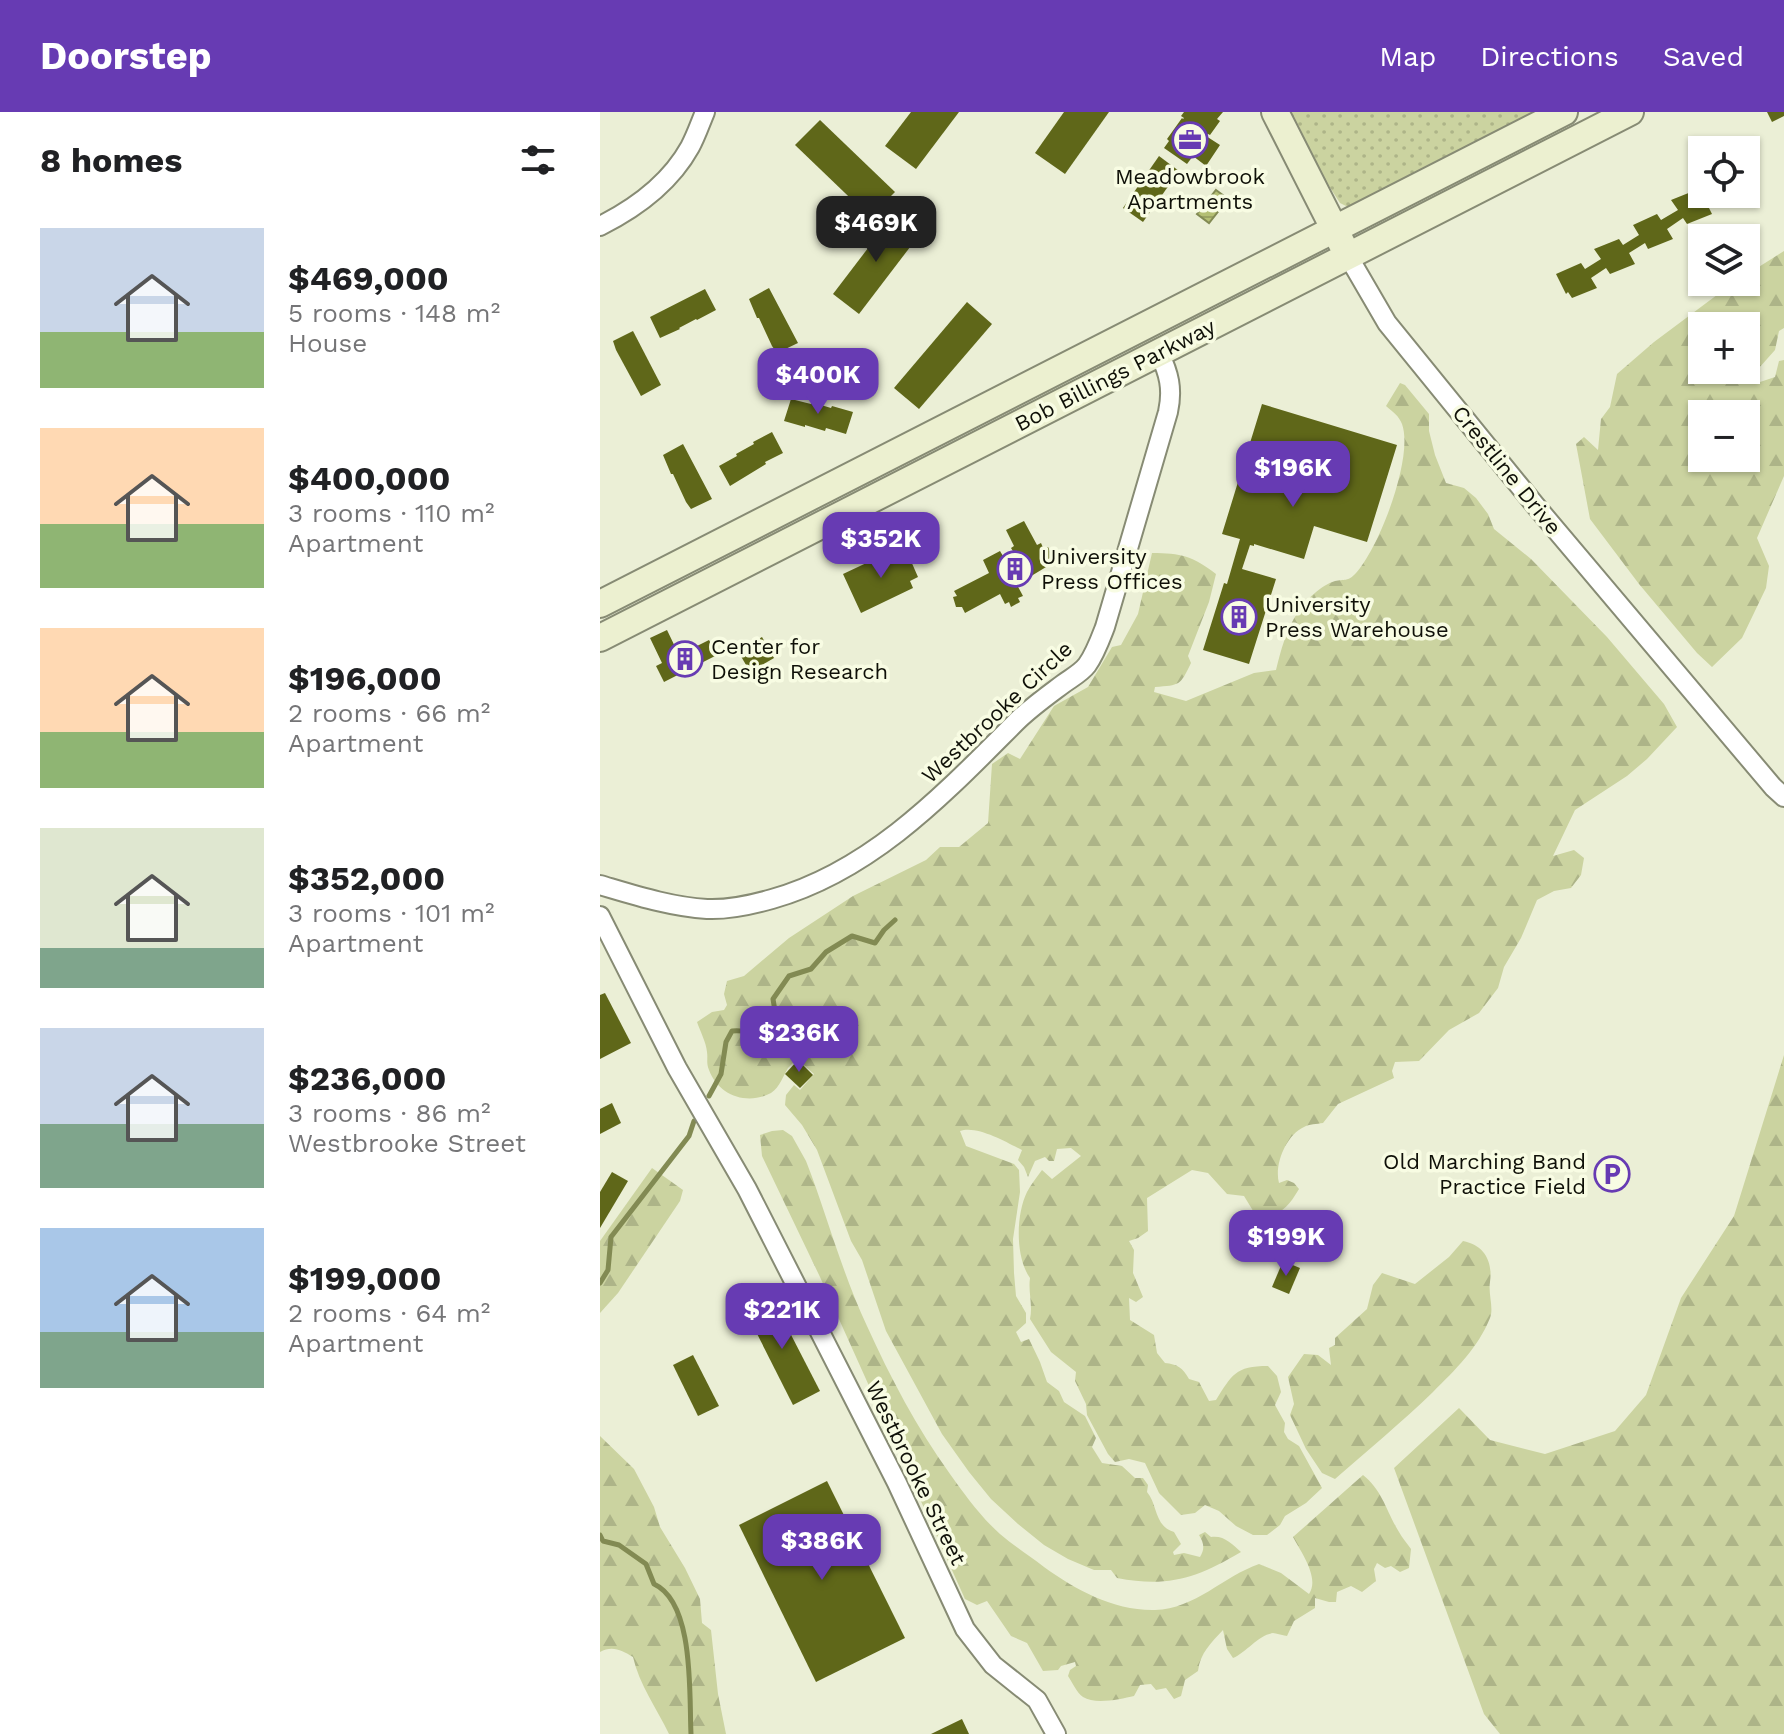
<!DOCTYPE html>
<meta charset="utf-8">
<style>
:root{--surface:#fff;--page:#f2f2f2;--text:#202124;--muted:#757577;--accent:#673bb3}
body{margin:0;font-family:"Work Sans",sans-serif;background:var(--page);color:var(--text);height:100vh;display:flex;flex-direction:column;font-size:30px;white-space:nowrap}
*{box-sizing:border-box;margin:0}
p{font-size:26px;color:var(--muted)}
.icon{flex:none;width:44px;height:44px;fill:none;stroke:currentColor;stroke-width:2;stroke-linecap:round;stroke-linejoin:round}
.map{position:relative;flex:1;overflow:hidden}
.side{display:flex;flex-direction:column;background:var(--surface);width:600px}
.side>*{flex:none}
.tools{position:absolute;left:1088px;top:24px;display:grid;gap:16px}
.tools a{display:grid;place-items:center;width:72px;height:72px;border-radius:0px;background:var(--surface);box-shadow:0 2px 6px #0004;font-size:40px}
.price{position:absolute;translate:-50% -68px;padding:0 18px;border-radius:16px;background:var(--accent);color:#fff;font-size:26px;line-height:52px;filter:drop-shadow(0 2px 4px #0008)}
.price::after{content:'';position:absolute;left:50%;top:48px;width:24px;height:18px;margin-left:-12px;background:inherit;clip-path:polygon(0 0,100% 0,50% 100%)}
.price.current{background:#222;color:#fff}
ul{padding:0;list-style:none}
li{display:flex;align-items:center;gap:24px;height:200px;padding:0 40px}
li span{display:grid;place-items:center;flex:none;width:224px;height:160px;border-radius:0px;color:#555}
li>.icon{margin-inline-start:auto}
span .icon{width:96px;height:96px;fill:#fffc;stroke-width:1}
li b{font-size:34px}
h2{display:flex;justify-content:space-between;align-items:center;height:96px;padding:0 40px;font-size:34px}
header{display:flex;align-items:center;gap:48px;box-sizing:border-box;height:112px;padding:0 40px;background:var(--accent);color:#fff}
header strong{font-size:38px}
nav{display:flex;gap:44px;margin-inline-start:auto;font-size:28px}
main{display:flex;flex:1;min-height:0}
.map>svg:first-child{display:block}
</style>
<header>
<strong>Doorstep</strong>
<nav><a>Map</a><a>Directions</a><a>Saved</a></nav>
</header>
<main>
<section class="side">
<h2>8 homes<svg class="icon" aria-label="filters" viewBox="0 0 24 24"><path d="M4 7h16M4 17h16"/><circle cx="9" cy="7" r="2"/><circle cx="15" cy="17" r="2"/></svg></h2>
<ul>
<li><span style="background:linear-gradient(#c9d6e8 65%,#8fb573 0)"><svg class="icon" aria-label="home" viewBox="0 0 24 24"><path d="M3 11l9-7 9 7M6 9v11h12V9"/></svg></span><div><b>$469,000</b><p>5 rooms · 148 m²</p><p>House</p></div></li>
<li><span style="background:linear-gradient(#ffd9b3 60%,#8fb573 0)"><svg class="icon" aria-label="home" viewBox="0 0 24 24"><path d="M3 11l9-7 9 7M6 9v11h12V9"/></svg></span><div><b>$400,000</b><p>3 rooms · 110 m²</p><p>Apartment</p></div></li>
<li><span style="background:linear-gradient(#ffd9b3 65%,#8fb573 0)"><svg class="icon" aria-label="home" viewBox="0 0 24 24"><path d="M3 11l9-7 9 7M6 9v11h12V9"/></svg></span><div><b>$196,000</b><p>2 rooms · 66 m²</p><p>Apartment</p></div></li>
<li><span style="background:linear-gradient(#dfe7d0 75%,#7fa58c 0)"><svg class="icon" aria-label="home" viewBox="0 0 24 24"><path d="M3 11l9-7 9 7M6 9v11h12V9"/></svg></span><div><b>$352,000</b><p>3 rooms · 101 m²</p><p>Apartment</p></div></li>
<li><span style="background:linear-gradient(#c9d6e8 60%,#7fa58c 0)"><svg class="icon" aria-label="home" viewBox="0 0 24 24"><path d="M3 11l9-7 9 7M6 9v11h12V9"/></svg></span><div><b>$236,000</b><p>3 rooms · 86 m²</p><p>Westbrooke Street</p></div></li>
<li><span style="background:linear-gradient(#a9c7e8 65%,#7fa58c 0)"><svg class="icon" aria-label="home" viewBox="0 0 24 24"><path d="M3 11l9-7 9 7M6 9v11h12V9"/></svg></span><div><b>$199,000</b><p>2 rooms · 64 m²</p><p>Apartment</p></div></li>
</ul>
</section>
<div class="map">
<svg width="1184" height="1622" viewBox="0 0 1184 1622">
<defs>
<pattern id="grass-dots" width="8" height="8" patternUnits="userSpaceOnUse" patternTransform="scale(2)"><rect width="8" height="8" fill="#cbd3a0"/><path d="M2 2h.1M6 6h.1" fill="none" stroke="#adb488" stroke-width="1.8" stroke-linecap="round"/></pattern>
<pattern id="forest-firs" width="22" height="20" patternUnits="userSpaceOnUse" patternTransform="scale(2)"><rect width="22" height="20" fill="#cbd3a0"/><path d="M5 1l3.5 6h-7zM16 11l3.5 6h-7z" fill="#adb488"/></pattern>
<pattern id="water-rules" width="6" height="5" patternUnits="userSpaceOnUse" patternTransform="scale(2)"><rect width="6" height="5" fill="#b4bf73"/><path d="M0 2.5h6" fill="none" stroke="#9aa362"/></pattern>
</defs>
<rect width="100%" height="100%" fill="#ebefd6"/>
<polygon fill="url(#grass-dots)" points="685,0 943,0 750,96 740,91 703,34"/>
<g fill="url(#forest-firs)" fill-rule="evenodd">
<path d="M1184,139V216L1179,219L1175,238L1159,256L1157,263L1160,270L1175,265L1179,249L1184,248V364L1157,426L1169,454L1166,476L1142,526L1112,555L1097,541L1039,472L990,407L976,332L984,325L998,338L1001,307L1010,295L1017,262L1054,230L1129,174L1135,170H1146V163ZM1102,214H1146V258H1102ZM1102,302H1146V346H1102Z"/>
<path d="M800,271L805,273L829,302V319L835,343L846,371L864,376L876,386L888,402L894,417L931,447L1007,525L1064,592L1077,615L1047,647L1027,664L975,698L953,744L974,738L984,746L981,763L971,776L954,779L937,788L921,826L904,855L898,876L879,901L849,918L819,949L795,950L792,959L794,966L738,992L723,1011C717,1012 709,1012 704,1015C686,1023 674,1053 679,1071L687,1068L694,1071L699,1077C687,1097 679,1106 655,1102L644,1084L627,1082L608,1061L592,1058L547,1086L548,1119L538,1126L529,1129L534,1138L533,1161L543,1185L536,1190L529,1186L530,1208L554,1223L557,1241L565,1251C577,1252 583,1256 589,1267L599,1270L609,1289L616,1288C632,1263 635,1254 668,1254L677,1264L681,1280L675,1293L685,1311L684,1320L688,1327L699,1334L722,1376L706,1391L685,1404L680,1413L667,1423H653L636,1414L619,1399L605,1393L595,1401L581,1403L559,1381L545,1351L529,1347L515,1350L508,1342L487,1303L486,1292L475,1269L476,1260L451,1240L430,1207C433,1193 428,1180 430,1166C415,1145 416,1102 427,1080C431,1072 437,1065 442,1058L452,1067L481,1044L471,1036L457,1037L454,1049H449L445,1045L435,1049L428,1065L424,1055L418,1048L422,1038C406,1030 377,1013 360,1019L366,1034L414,1052L419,1058L420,1080L413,1127L414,1161L416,1184L426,1201V1211L416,1220L421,1230L429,1227L440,1250L447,1270L459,1279L464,1290L485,1304L496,1326L492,1335L502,1351L522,1354L535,1366H543L548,1373L547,1380C558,1393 554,1414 574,1420L581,1432L573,1440L574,1443L584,1441L600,1445C605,1437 604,1431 599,1423L605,1420L611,1425C624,1423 632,1432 641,1440C597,1466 568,1476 517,1466L511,1458H494L468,1447L444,1433L418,1412L391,1387L369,1360L342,1322L286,1219L262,1148L251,1129L217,1038L202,1013L185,993L186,983L194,973L200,978L214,962L197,947C194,950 191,953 188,956C183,964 180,975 171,981C147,994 118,983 109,958C106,951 108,947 107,940C106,930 100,919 97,910L112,900L124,898L127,893L124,882L127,869L144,864L189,826L253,784L326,748L340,735H359L388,711L392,652L408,641L420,647L454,594L488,575L512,535L521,533L538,502L552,441C581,441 593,444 616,462L609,490L588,544L591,551C580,574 580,573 555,575L554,580L586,589L654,561L676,558C681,538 686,518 698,500C705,489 721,473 735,469C744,467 748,470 756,461C779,436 814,345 802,312C799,304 793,300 786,294Z"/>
<polygon points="1184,943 1184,1622 900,1622 884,1602 794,1356 859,1296 890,1328 945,1342 1015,1319 1046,1283 1081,1186 1134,1104"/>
<path d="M183,1018L192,1024L206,1049C227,1103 242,1161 267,1214C290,1265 317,1316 350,1362C365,1383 380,1404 400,1422C414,1434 430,1444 444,1455C476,1478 514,1499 555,1498C595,1497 624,1464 659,1452L681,1461L709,1482C720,1466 701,1440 693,1425L763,1363C783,1379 786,1399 799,1420C802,1426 807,1431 811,1437L809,1456L800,1460L791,1454L785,1456L777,1451L774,1457L776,1469L762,1480L751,1474L737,1480L736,1490H729L715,1486V1496L694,1509L687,1524C685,1524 675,1521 673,1521C658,1523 647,1540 633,1546L627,1537L623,1518C611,1531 600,1541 598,1559L585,1568L581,1584L574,1587L566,1576L556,1578L551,1572L540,1573L534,1584C521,1587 495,1593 483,1585C477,1581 472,1570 468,1564L470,1558L476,1554L475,1550L461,1554L458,1558L443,1559L427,1531L411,1524L387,1489L377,1493L365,1487L220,1165L162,1044L160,1023L172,1019Z"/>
<polygon points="52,1056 83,1078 80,1089 18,1181 0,1201 0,1129"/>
<path d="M863,1129C884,1133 893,1149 890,1170C888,1182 894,1196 890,1206C878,1236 855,1258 833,1280C802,1310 768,1338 735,1367L722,1361L706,1337L690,1303L694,1292L688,1265L704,1242L718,1243L731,1253L729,1236L735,1233V1226L767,1197L773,1173L782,1161L815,1172L849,1145Z"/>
<path d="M0,1324L34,1357L54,1395L60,1415L85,1456L100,1487L102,1511L111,1518L118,1582L126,1622H69C57,1597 39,1572 33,1545C22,1538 12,1533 0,1540Z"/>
</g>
<polygon fill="url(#water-rules)" stroke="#828a53" stroke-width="2" points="616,78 628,87 609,111 597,102"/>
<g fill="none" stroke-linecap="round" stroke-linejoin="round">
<g stroke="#828a53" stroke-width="5">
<path d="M109,984L121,962L126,930L132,919C147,917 157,924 173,921L176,905L173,887L189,864L211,857L226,840L252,824L275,831L284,818L295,808"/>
<polyline points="0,1171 8,1158 11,1125 89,1024 94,1009"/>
<path d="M0,1423L3,1429L19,1433L46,1452L54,1472C95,1491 89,1584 91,1622"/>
</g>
</g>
<g fill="#5f6719">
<polygon points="311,0 359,0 316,57 285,34"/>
<polygon points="464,0 509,0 465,62 435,41"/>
<polygon points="584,0 623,0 617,7 620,9 610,23 608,22 606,24 620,33 606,54 593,44 587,52 564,36 569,29 567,27 582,6 583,7 584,6 581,4"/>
<polygon points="1167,0 1184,0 1184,4 1172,10"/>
<polygon points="220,8 295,80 270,105 195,33"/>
<polygon points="559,44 579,59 543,110 523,96"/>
<polygon points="1096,78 1100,83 1102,82 1112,102 1087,112 1083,106 1067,117 1073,127 1048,137 1045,131 1029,141 1035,152 1010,162 1006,156 991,166 997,176 972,186 968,180 966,182 956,162 981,151 985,157 1001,147 994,137 1019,127 1023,133 1039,123 1033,113 1057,102 1061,108 1078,98 1071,88"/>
<polygon points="294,102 320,122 259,202 233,182"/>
<polygon points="169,176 198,231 177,241 172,234 159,206 157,206 149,187"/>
<polygon points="105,177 116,198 97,208 96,207 79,216 80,217 60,226 50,205"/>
<polygon points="367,190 392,212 319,297 294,276"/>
<polygon points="33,219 61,273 41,284 16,238 13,229"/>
<polygon points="191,287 211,292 211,290 231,296 232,294 253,300 246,322 226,316 225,319 205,313 205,315 184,309"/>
<polygon points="662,292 797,333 767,430 714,414 704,447 654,432 654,434 650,433 642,457 676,467 649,552 603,538 624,471 627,472 640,427 622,422"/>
<polygon points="172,320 183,341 165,350 166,352 130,374 119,354 137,344 136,342 154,332 153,330"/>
<polygon points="83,332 112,387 91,397 86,390 73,362 71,362 63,343"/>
<polygon points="424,409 437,433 441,431 444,438 448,435 453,445 448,447 451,452 423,469 422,468 416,471 423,484 418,486 420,490 411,495 409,490 405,492 400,482 365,501 362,495 356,495 353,485 357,484 354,479 389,461 383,448 400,439 406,449 419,442 417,439 414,441 411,436 414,434 406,418"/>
<polygon points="307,440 318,465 310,469 313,476 261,501 243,462 277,446 278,449 297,441 298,445"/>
<polygon points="67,518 79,543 109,528 117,543 64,570 56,554 62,551 50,526"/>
<polygon points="162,525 174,546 150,560 138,539"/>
<polygon points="5,881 31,931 0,947 0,883"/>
<polygon points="198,948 213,963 200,976 185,962"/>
<polygon points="12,991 21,1011 0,1022 0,997"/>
<polygon points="12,1060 28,1069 0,1116 0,1080"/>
<polygon points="683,1149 700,1156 689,1182 672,1175"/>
<polygon points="171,1184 220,1279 193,1293 145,1198"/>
<polygon points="93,1243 119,1294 98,1304 73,1253"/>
<polygon points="227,1369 305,1526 216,1570 139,1413"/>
<polygon points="362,1607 369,1622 331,1622"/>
</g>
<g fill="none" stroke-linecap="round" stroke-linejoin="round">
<defs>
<g id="street">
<path d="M0,114C36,96 70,71 90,35C96,24 100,12 105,0"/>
<polyline points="748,144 787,211 935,393 1173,675 1184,685"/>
<path d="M0,773C34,783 71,795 107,797C129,798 151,793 172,787C272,759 345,681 416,610C430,596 447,584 463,572C471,566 481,561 487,553C495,542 500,528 505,515L568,300C573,277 569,261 559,241"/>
<polyline points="0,804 77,956 147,1077 297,1371 365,1517 393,1553 437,1588 456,1622"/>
</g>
<g id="secondary">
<polyline points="675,0 742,132"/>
<polyline points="0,492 964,0"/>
<polyline points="0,526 1030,0"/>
</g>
</defs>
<use href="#street" stroke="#878b74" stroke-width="22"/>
<use href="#secondary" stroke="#878b74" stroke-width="30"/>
<use href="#street" stroke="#fff" stroke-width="18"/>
<use href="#secondary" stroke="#ecf0d0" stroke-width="26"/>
</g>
<defs>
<symbol id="office-ring" viewBox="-11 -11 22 22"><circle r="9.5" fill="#f8fce3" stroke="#673bb3" stroke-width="1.5"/><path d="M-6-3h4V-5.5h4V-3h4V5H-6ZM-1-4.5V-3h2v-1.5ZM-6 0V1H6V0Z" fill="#673bb3"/></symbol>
<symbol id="building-ring" viewBox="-11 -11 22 22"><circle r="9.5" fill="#f8fce3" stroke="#673bb3" stroke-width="1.5"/><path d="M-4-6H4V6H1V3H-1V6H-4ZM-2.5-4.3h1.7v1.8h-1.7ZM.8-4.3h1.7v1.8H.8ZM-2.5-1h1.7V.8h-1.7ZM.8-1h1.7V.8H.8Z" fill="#673bb3"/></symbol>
<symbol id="parking-ring" viewBox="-11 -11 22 22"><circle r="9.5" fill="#f8fce3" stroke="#673bb3" stroke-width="1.5"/><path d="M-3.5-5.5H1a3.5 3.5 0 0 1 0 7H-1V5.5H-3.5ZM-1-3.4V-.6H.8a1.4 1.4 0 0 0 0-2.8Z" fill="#673bb3"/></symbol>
</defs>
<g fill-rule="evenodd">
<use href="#office-ring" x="570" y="8" width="40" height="40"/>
<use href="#building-ring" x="395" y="437" width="40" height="40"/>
<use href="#building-ring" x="619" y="485" width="40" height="40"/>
<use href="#building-ring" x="65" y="527" width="40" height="40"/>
<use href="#parking-ring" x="992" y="1042" width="40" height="40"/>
</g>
<g text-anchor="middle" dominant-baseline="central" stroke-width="7" stroke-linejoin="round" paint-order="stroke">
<g font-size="22" fill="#0f1008" stroke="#f8fce3" text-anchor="start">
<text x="590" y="64" text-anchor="middle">Meadowbrook<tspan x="590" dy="25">Apartments</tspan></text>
<text x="441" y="444">University<tspan x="441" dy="25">Press Offices</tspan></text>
<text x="665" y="492">University<tspan x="665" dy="25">Press Warehouse</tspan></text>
<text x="111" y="534">Center for<tspan x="111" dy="25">Design Research</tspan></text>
<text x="986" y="1049" text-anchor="end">Old Marching Band<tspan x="986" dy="25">Practice Field</tspan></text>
</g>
<g font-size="22" fill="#0f1008" stroke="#f8fce3">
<text transform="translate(515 263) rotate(-27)">Bob Billings Parkway</text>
<text transform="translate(907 358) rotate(51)">Crestline Drive</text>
<text transform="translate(397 600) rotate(-43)">Westbrooke Circle</text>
<text transform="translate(316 1361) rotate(64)">Westbrooke Street</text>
</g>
</g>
</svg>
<div class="tools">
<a><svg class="icon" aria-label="locate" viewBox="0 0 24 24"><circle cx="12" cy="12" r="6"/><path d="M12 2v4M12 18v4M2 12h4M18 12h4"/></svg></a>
<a><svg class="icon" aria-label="layers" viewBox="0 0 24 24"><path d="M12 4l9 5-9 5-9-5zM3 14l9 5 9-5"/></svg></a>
<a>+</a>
<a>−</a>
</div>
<b class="price current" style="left:276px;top:152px">$469K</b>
<b class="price" style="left:218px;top:304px">$400K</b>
<b class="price" style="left:693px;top:397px">$196K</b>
<b class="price" style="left:281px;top:468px">$352K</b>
<b class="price" style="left:199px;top:962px">$236K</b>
<b class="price" style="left:686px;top:1166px">$199K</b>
<b class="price" style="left:182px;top:1239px">$221K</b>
<b class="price" style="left:222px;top:1470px">$386K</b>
</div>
</main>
